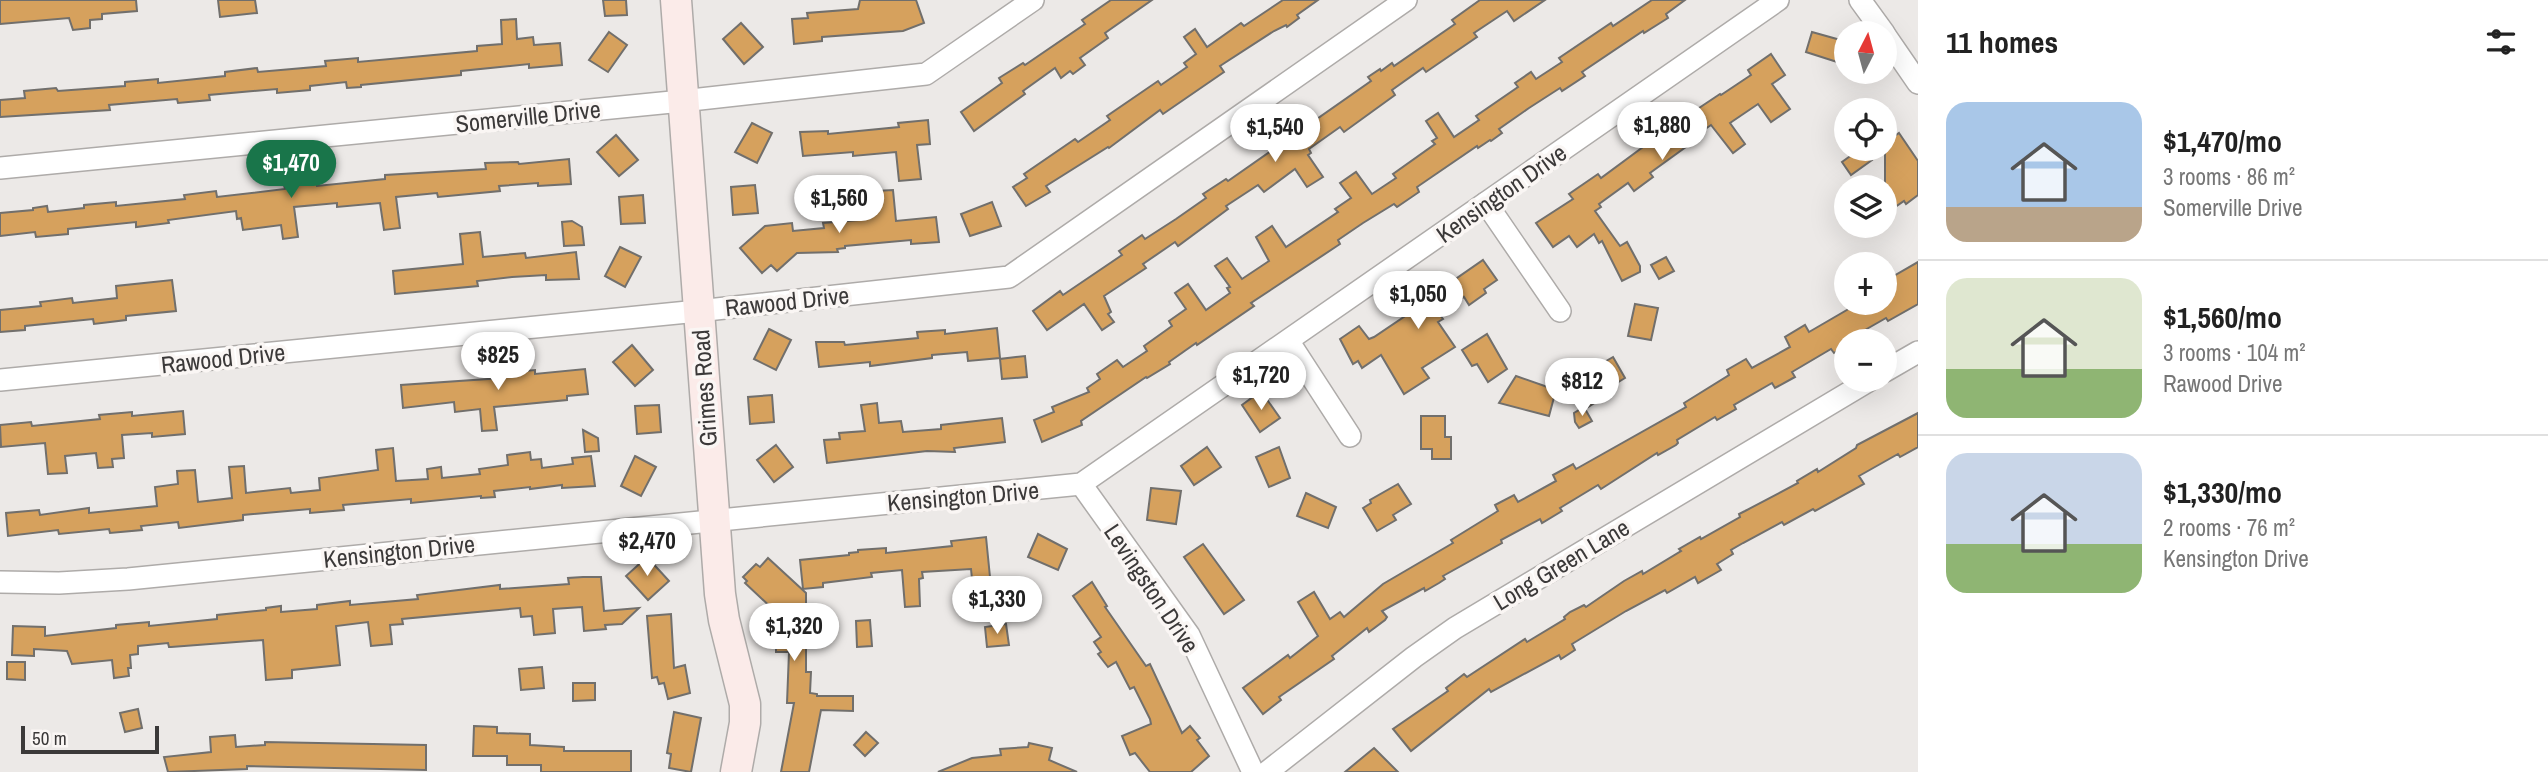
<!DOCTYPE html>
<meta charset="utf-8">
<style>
:root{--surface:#fff;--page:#f2f2f2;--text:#222;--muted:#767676;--line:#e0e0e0;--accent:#19754a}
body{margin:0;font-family:"Archivo Narrow",sans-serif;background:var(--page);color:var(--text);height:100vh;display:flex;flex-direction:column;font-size:26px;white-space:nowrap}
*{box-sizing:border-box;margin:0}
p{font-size:23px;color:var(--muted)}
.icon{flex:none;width:38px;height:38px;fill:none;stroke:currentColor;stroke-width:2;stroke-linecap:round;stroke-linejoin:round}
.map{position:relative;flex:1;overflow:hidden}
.panel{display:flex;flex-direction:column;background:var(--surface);width:630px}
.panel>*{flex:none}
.needle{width:46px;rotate:6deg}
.buttons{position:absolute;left:1834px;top:21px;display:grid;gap:14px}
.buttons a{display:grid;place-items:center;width:63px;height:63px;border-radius:50%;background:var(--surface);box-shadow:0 7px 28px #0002;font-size:35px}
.scale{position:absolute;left:21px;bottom:18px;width:138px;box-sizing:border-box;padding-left:7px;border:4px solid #3b3939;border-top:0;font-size:19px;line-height:24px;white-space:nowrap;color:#3b3939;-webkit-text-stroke:5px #faf6f4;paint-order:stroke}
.price{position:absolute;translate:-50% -60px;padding:0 16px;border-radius:24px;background:#fff;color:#222;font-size:23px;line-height:46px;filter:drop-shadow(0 2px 4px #0008)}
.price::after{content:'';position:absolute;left:50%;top:42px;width:21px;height:16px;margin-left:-10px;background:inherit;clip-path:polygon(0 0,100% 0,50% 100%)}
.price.on{background:var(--accent);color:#fff}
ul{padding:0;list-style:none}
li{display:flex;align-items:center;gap:21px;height:175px;padding:0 28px}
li+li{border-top:2px solid var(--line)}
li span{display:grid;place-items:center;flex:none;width:196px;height:140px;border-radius:21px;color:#555}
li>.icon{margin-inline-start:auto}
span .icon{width:84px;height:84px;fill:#fffc;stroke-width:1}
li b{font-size:30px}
h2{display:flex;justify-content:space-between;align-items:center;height:84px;padding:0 28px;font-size:30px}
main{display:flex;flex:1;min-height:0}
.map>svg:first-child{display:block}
</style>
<main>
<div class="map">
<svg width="1918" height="772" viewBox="0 0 1918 772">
<rect width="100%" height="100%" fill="#ece9e7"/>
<g fill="#d6a15d" stroke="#716f6c" stroke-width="2">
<polygon points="0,0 136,0 137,11 102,14 102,19 90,20 90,28 73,30 69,18 0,24"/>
<polygon points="218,0 255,0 257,13 220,17"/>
<polygon points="603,0 626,0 627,15 605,16"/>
<polygon points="860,0 916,0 924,23 903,31 822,37 822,41 794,44 792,19 808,18 807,13 858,9"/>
<polygon points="1111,0 1152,0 1105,33 1108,38 1080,58 1085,65 1073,74 1070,71 1061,78 1055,68 1023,91 1025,94 974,131 961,112 1002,83 999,78 1023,63 1025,65 1085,24 1082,20"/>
<polygon points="1283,0 1318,0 1297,15 1299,18 1287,27 1286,25 1274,31 1220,66 1224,72 1163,114 1160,110 1109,148 1108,147 1046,186 1050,192 1026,206 1013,187 1027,178 1024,174 1075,139 1078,142 1110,120 1107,116 1158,81 1161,85 1187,67 1184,63 1196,54 1184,37 1195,29 1207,47 1241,23 1244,26"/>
<polygon points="1480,0 1545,0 1514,21 1507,11 1474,33 1477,37 1426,72 1423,68 1392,90 1395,95 1344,132 1340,127 1309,149 1311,153 1308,155 1323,177 1307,187 1295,169 1264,192 1258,185 1226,206 1228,209 1178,246 1175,242 1143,264 1146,268 1104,296 1111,312 1108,314 1114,322 1102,330 1084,304 1047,330 1033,311 1060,291 1063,295 1122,255 1119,251 1142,235 1145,239 1176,219 1206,198 1203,194 1226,179 1228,181 1288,139 1285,135 1309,120 1311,123 1371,81 1368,77 1380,69 1381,71 1392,63 1394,66 1455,24 1452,20"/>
<polygon points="1652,0 1685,0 1666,14 1668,18 1644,33 1643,31 1582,72 1585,76 1562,91 1560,88 1529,108 1499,129 1502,133 1491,141 1490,140 1478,148 1477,146 1417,187 1419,192 1397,207 1394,204 1363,223 1338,240 1340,244 1251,303 1254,306 1197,345 1196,343 1169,362 1170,364 1147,378 1146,377 1081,421 1082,425 1042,442 1034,420 1054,412 1052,407 1089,392 1087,388 1100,379 1097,374 1117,360 1123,367 1147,351 1144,346 1172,326 1169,321 1186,309 1175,293 1188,284 1206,310 1230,293 1227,288 1230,287 1215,266 1227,258 1242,279 1269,261 1256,237 1272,226 1286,247 1338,212 1335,209 1351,198 1340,183 1356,172 1372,194 1396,178 1393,174 1435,144 1432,141 1437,138 1426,121 1438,113 1454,137 1479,120 1476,116 1518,87 1515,83 1531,72 1536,79 1562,62 1559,58 1611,23 1613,26"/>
<polygon points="516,19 517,39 533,37 534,45 560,43 562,65 529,68 529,64 461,71 461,75 361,85 361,87 347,88 346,82 310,86 310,90 277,93 277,89 209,95 210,100 178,103 177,99 109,105 110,110 0,117 0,100 25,98 24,91 56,88 58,91 125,86 125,82 158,79 158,83 225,76 225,72 257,68 258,72 326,66 325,61 358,58 358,62 477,51 477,46 502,44 501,20"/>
<polygon points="741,23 763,47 744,64 723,39"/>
<polygon points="609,32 627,45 608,72 589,60"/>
<polygon points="1812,32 1844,41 1837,62 1806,52"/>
<polygon points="1771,54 1785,75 1772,84 1790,109 1771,122 1758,104 1730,123 1745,144 1733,153 1711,125 1688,141 1690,144 1650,173 1653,177 1634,191 1628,183 1599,204 1601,207 1595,211 1620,246 1627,242 1640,266 1640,272 1622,281 1602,241 1599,243 1594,234 1577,247 1569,236 1553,247 1536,223 1573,199 1569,194 1598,174 1601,178 1689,113 1690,114 1720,94 1721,95 1751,75 1748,70"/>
<polygon points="928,120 930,144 917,145 921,179 899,181 896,152 853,156 853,152 803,156 800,132 828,131 828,134 899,127 898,123"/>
<polygon points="752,123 772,133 757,163 735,152"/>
<polygon points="1899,133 1918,161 1918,195 1906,204 1904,201 1885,214 1885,143"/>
<polygon points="616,135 638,160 619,176 597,152"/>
<polygon points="1860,149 1864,149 1872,160 1851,175 1842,162"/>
<polygon points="569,159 571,184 538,186 538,183 499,186 500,191 438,197 437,193 396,197 400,228 384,230 380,203 337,207 337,203 294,207 298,237 283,239 281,225 243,230 241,218 237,219 236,211 168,220 169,223 136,227 136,222 68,229 68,234 36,237 35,232 0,236 0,213 33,210 33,208 47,206 48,212 84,208 84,205 116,202 116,206 185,199 184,195 216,191 217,197 285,189 284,185 317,182 317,186 385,179 385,175 486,169 485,163 518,162 519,164"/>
<polygon points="755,185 758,213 733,215 731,187"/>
<polygon points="893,190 896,221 936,217 939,242 911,244 911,240 845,246 845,248 837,249 838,252 797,253 777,271 771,265 762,273 740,248 765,226 792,223 793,231 824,228 823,223 858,220 857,213 876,211 875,191"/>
<polygon points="643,195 645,223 621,224 619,197"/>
<polygon points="992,202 1001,226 970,236 961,214"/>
<polygon points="572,221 582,227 584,245 564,246 562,222"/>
<polygon points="480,232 483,257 525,253 526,258 576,252 579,279 546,280 546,275 512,277 477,281 478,286 395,294 393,271 463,264 460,234"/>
<polygon points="620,247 641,257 625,287 605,276"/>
<polygon points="1666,257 1674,271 1659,279 1651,265"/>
<polygon points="1483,260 1497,280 1484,289 1486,293 1469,305 1464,297 1439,314 1443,319 1438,322 1455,347 1422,368 1429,378 1404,394 1381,355 1362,368 1358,361 1353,364 1340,339 1359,326 1369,339 1374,337 1420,306 1416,301 1439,286 1441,289"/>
<polygon points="1918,262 1918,304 1888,321 1886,318 1851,338 1853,341 1846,341 1846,345 1834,353 1831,349 1792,372 1795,377 1775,388 1772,383 1734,405 1736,409 1717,420 1715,417 1677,440 1678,443 1676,445 1658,455 1657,453 1601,489 1598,485 1560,508 1562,511 1542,523 1540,519 1501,540 1502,543 1443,576 1445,579 1439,583 1425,591 1424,588 1382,611 1387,617 1385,620 1369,632 1367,628 1332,656 1334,659 1279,697 1281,700 1263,714 1243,688 1288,655 1290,658 1318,636 1298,602 1314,592 1330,619 1340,612 1344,617 1383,584 1453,543 1451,540 1498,511 1495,505 1514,495 1518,502 1556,481 1553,475 1573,464 1576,469 1686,407 1684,403 1729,375 1727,370 1746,359 1752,368 1790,347 1785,337 1805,325 1809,332 1859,303 1885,303 1885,281"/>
<polygon points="172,280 176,311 126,316 126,320 94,324 93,319 25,326 25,330 0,332 0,310 41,306 40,302 72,298 73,303 117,298 116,286"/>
<polygon points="1635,304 1658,308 1651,340 1628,336"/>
<polygon points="997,328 1000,358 968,361 967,352 932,355 932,358 870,366 870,362 819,367 816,342 844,342 845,345 918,338 917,332 945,330 945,334"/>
<polygon points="769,329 791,340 776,370 754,359"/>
<polygon points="1487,334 1507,369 1488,382 1477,364 1472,366 1462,350"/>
<polygon points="632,345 653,370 635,386 613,362"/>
<polygon points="1025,356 1027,377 1002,379 1000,359"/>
<polygon points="1613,357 1625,378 1607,389 1610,393 1588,407 1574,383 1586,376 1584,374"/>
<polygon points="585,369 588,394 567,396 567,400 494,407 497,430 482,431 480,409 455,412 454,402 403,408 401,385 502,378 502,373 535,370 535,374"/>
<polygon points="1516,376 1556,390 1549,416 1499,403"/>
<polygon points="1261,391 1280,418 1260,432 1242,405"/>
<polygon points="772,395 774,422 750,424 748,397"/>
<polygon points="877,403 879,423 901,421 903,432 941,429 941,425 1002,418 1005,442 954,448 955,452 927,451 827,463 824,440 840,439 839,433 865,431 861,405"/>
<polygon points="659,405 661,432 637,434 635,406"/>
<polygon points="1584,407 1592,421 1579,428 1575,422 1574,413"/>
<polygon points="183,411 185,434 152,437 152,433 122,435 124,458 112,459 113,467 98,468 96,453 65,456 67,473 48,474 45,443 1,447 0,425 31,422 32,426 100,419 99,415 132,412 132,416"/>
<polygon points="1918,413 1918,447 1900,457 1898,454 1859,476 1864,484 1815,511 1813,509 1784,525 1782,522 1743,543 1731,550 1733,554 1717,564 1721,570 1698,583 1695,577 1667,593 1665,590 1626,611 1572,644 1575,650 1561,659 1559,655 1491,692 1489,689 1411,751 1393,729 1448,691 1446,688 1464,674 1467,677 1525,639 1527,642 1565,619 1564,617 1570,612 1584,605 1586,607 1624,581 1642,571 1643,574 1681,551 1679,549 1700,537 1701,539 1740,517 1739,514 1745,511 1798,483 1797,481 1817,469 1818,472 1856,448 1857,445"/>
<polygon points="1421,416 1445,416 1445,437 1451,437 1451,459 1432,459 1432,449 1421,449"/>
<polygon points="583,430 598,438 599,451 585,452"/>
<polygon points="776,445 793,467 774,482 757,460"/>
<polygon points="1207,447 1221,467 1194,485 1181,466"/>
<polygon points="1279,447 1290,478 1269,487 1256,457"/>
<polygon points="393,448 396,481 428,479 427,469 441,467 442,478 480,474 479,469 508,465 507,455 530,452 531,460 541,459 542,468 573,464 572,458 591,456 595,486 562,488 562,485 530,489 530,487 494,491 495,497 481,498 481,496 411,503 411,499 343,505 344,510 310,513 310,509 243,515 243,520 179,528 178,522 141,526 142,530 110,533 109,529 59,534 58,530 8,536 6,513 39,510 40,515 89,508 89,513 157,506 155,487 178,484 177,471 195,470 198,502 232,498 229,467 244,466 246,493 290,488 291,493 320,490 319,478 378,470 376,450"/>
<polygon points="635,456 656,467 641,496 621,486"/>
<polygon points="1398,484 1411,504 1393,515 1396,520 1377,531 1363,508 1371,503 1370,500"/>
<polygon points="1151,488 1181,491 1176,524 1147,520"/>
<polygon points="1306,493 1336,507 1328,528 1297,516"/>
<polygon points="1038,534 1067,549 1058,570 1028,557"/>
<polygon points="986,537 991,587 973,589 971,569 922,572 923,578 919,579 920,606 905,607 902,570 871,573 872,577 823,583 823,587 803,589 800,560 849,555 849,553 858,552 858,550 886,548 886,553 952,546 951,541"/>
<polygon points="1203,544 1244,600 1224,614 1184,557"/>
<polygon points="647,557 669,581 648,600 626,576"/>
<polygon points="768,558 806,593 806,672 811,672 810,693 817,694 817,696 853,696 853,711 821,710 809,772 781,772 794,703 787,703 789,652 776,652 776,612 745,583 747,581 743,577 756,564 760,567"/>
<polygon points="583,577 601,577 604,611 639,608 622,624 605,625 606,629 584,631 582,607 553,609 555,633 534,635 532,616 521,617 520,608 402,619 403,624 390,625 392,644 371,646 368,622 336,626 340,665 292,670 292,678 266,680 263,640 171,647 169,647 168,643 138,646 138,654 130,655 131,668 128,668 129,676 114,678 112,660 72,664 67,651 34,649 34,656 12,655 13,626 45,627 45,636 116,628 116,625 149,622 149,626 217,619 217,615 266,610 266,608 281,606 281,612 317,609 317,605 350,601 350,605 418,599 417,595 500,585 500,589 569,584 568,578"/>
<polygon points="1092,582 1107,606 1105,607 1146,666 1150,664 1182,733 1190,726 1200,738 1197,740 1209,756 1191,772 1150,772 1135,753 1130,755 1122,736 1151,724 1150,719 1134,687 1130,689 1116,662 1108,667 1098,654 1101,652 1094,642 1101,637 1073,596"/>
<polygon points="671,614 674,668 685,665 690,693 668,699 664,683 659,684 657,677 652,678 647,616"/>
<polygon points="870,620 872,646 857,647 856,621"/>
<polygon points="1006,624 1009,645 987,647 985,627"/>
<polygon points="7,662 25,662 25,680 7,679"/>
<polygon points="542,667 544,688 521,690 519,669"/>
<polygon points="573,683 595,683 595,700 573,701"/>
<polygon points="138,709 142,728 125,732 120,713"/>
<polygon points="674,712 701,718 691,772 669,768 671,754 667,753"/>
<polygon points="474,726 497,727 497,733 530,734 530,745 564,747 564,751 631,751 631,772 541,772 541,765 507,765 507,756 473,756"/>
<polygon points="866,732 878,743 865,756 854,745"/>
<polygon points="235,735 236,747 265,745 265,742 426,745 426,770 247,766 247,769 168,772 164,757 211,752 210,737"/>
<polygon points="1029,743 1052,748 1049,760 1077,772 938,772 972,758 1001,755 1000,749 1028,747"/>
<polygon points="1374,748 1398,772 1345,772"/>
</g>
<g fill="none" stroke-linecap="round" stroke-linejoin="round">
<defs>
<g id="street">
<polyline points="1860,0 1884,33"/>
<polyline points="1885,35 1918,83"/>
<polyline points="0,168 682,101 926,74 1033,0"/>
<polyline points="1486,203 1560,311"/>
<polyline points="1289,342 1350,436"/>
<polyline points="1885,371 1918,352"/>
<polyline points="0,380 698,311 1009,277 1406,0"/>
<polyline points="1081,484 1189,635 1253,772"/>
<polyline points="0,582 59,583 128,579 1081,484 1778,0"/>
<polyline points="1267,772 1414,657 1455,628 1870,380"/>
</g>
<polyline id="secondary" points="676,0 720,594 724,620 745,704 745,723 736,772"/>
</defs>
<use href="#street" stroke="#aeaba9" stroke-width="24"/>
<use href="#secondary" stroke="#aeaba9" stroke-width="33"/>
<use href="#street" stroke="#fff" stroke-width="21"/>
<use href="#secondary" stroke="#fbebe9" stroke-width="30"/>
</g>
<g text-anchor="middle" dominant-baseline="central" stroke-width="7" stroke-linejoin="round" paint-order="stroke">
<g font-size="24" fill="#3b3939" stroke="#faf6f4">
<text transform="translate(528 116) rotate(-6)">Somerville Drive</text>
<text transform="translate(1501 193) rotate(-35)">Kensington Drive</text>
<text transform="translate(787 301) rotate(-6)">Rawood Drive</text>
<text transform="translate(223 358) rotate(-6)">Rawood Drive</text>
<text transform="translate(704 388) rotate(-94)">Grimes Road</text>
<text transform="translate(963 496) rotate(-5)">Kensington Drive</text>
<text transform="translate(399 551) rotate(-6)">Kensington Drive</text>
<text transform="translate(1561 564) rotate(-31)">Long Green Lane</text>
<text transform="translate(1152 588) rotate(56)">Levingston Drive</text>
</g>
</g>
</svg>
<div class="buttons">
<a><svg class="needle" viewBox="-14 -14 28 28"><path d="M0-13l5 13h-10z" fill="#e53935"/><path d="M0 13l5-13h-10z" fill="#767676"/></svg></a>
<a><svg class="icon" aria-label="locate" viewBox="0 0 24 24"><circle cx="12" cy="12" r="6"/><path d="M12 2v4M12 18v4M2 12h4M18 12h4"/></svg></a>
<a><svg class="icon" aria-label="layers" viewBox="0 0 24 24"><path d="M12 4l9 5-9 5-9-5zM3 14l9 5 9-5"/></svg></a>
<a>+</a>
<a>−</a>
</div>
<div class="scale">50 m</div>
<b class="price" style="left:1662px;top:162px">$1,880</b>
<b class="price" style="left:1275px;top:164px">$1,540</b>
<b class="price on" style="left:291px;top:200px">$1,470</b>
<b class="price" style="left:839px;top:235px">$1,560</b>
<b class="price" style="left:1418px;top:331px">$1,050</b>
<b class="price" style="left:498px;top:392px">$825</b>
<b class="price" style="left:1261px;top:412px">$1,720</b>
<b class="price" style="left:1582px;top:418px">$812</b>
<b class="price" style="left:647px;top:578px">$2,470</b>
<b class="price" style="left:997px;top:636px">$1,330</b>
<b class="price" style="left:794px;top:663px">$1,320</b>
</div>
<section class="panel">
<h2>11 homes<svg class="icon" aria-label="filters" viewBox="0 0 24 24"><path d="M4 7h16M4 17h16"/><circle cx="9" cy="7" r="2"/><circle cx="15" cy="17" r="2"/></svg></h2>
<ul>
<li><span style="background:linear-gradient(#a9c7e8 75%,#b9a48a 0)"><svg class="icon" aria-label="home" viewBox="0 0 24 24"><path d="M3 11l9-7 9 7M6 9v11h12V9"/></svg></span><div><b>$1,470/mo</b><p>3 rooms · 86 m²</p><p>Somerville Drive</p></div></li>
<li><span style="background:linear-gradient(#dfe7d0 65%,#8fb573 0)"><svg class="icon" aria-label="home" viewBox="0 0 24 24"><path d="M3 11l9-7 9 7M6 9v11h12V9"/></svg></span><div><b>$1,560/mo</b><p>3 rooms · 104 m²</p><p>Rawood Drive</p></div></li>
<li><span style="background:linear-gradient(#c9d6e8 65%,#8fb573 0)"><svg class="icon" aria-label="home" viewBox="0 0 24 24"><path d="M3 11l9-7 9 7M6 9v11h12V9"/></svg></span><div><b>$1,330/mo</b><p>2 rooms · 76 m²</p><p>Kensington Drive</p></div></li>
</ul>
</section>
</main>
